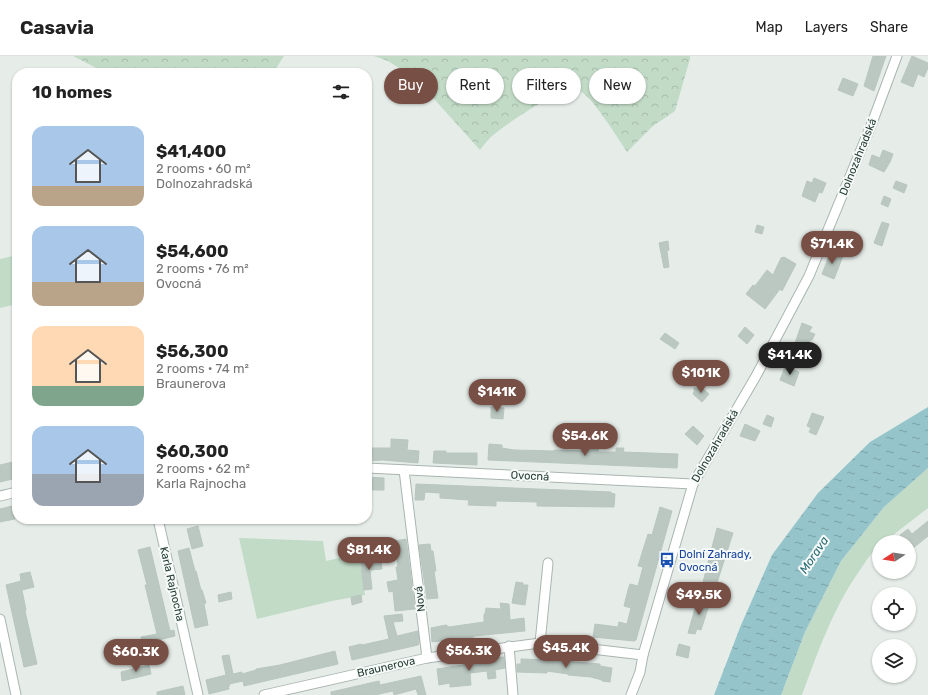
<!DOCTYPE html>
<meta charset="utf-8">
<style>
:root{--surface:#fff;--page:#f2f2f2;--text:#222;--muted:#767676;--line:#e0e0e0;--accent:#784f45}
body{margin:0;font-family:Rubik,sans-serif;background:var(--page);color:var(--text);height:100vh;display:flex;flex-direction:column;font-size:15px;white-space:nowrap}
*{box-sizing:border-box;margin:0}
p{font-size:13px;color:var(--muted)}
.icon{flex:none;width:22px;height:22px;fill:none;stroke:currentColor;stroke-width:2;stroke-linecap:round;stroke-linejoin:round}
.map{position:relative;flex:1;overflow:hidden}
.side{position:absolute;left:12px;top:12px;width:360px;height:456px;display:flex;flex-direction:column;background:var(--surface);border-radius:16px;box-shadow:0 1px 3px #0004}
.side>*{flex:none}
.top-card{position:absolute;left:384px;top:12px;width:380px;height:36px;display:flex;gap:8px}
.needle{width:26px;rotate:258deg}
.tools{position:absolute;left:872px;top:479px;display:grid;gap:8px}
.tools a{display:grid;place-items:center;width:44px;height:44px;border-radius:50%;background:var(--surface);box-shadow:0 1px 3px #0004;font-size:20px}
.price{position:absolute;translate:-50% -34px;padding:0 9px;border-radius:14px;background:var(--accent);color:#fff;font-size:13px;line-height:26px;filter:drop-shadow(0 1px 2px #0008)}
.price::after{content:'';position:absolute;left:50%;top:24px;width:12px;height:9px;margin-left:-6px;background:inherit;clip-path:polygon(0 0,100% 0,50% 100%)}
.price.current{background:#222;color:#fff}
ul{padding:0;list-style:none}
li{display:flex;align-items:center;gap:12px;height:100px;padding:0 20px}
li span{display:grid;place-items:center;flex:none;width:112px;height:80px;border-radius:12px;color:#555}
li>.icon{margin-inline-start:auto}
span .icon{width:48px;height:48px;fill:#fffc;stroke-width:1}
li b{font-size:17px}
h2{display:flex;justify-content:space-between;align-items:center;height:48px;padding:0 20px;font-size:17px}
.chip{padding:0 14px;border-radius:18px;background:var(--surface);box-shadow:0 1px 3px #0004;font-size:14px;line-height:36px}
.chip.current{background:var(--accent);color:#fff}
header{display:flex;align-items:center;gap:24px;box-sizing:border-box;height:56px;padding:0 20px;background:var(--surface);border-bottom:1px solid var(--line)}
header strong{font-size:19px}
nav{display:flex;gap:22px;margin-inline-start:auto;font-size:14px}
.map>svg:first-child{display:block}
</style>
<header>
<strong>Casavia</strong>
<nav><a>Map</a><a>Layers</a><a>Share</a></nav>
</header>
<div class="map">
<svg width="928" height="639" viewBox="0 0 928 639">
<defs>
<pattern id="forest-crowns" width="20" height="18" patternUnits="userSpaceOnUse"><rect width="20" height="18" fill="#c2dbc7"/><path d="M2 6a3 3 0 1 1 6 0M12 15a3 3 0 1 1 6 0" fill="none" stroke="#a7bdac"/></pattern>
<pattern id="water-ripples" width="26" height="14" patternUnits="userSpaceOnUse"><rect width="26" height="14" fill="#95c5cb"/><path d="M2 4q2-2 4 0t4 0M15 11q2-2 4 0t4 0" fill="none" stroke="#7aa1a6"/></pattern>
</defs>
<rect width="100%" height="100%" fill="#e6ede9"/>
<g fill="#c2dbc7">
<polygon points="17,199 17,248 0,252 0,203"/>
<path d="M928,412V452L884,486H879V490C871,497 866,505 860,514C833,552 818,596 802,639H781L805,576L841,505L884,451Z"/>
<polygon points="239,482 323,485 326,505 348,500 348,487 357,488 365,539 332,545 257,563"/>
</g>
<g fill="url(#forest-crowns)">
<polygon points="73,0 284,0 273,17 106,17"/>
<path d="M374,0H690V3L675,55L653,70L627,96C618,83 591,38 578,34C562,29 503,70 490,82C486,86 483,90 480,94L435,44L399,12L388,5Z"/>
</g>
<polygon fill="url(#water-ripples)" points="928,351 928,412 884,451 841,505 805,576 781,639 714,639 741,569 772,499 818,437 870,386"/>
<g fill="#bbc8c2" stroke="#b9c6c0">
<polygon points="873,0 886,0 874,35 864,30"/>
<polygon points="912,0 928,7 928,12 924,21 918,18 913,31 901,26"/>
<polygon points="843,22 858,28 853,40 838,34"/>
<polygon points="883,94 893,98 890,106 884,116 869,109 872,99 880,102"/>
<polygon points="814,122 826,127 822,137 819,136 815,146 802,140 807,125 812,127"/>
<polygon points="896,125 907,129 904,137 893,132"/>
<polygon points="884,140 891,143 888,151 881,148"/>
<polygon points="882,166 889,168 882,190 874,187"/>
<polygon points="757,169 764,171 762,178 755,176"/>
<polygon points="668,185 669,194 667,195 669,211 664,212 659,187"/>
<polygon points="831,195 843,200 834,223 822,218"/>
<polygon points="784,201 796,208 782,235 780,233 765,253 746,238 753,229 755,230 767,214 773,219 781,202"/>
<polygon points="802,267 812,271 809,276 815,278 812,284 810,284 806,296 799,299 795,296 794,290"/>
<polygon points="745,271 754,279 747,288 738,280"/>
<polygon points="665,277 679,287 675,293 660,283"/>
<polygon points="785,311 799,316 794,330 780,324"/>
<polygon points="694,332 702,332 709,338 702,346 693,338 694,336"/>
<polygon points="491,351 504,352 503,363 491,362"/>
<polygon points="812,357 824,361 816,379 809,376 811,372 807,370"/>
<polygon points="767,359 774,362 771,371 763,368"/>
<polygon points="745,368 760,375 755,385 740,380"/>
<polygon points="693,370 704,380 697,389 685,378"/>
<polygon points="391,383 408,384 407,394 419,395 418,407 383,404 367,405 367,392 391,392"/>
<polygon points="599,385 598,396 616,396 616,392 624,392 623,396 678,398 677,412 488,404 489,388 502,389 502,392 514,394 554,395 554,394 588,395 591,387"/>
<polygon points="434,395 446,395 446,397 477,397 477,409 433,407"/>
<polygon points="17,405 17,422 0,426 0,409"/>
<polygon points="367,421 384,422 384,434 367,434"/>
<polygon points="416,428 611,436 611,437 615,438 614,451 537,450 537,446 496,445 496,450 468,449 469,444 440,442 440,437 425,436 424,444 415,444"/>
<polygon points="12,450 15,463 0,466 0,453"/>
<polygon points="660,451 672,455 636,584 634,585 593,581 595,568 618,571 619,566 627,568 631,552 624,550 628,534 630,528 638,530 643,511 638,510 648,478 652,479"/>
<polygon points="928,465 928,480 912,493 909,490 909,486 906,486 900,479 908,473 912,478"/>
<polygon points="198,470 203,490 192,493 187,473"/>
<polygon points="717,472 733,477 716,530 703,526"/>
<polygon points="406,483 415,553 395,555 393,535 389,536 387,526 398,524 396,511 398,511 395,485"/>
<polygon points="430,488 431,495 433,495 436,515 434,515 438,542 427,543 419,489"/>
<polygon points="150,491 170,575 174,574 175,580 142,588 141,581 157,578 145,529 147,529 138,494"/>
<polygon points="189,492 195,515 196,515 201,534 202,534 206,547 204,548 208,569 195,572 178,495"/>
<polygon points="368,500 369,505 381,504 382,513 370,514 372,533 364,534 360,501"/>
<polygon points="30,516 34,531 22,534 26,554 25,555 37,608 24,611 6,529 21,525 20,518"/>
<polygon points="516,526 523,527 523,529 528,529 525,549 512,547"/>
<polygon points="231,536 232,543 219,546 218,539"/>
<polygon points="361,539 362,546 352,549 351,541"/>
<polygon points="698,542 710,546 701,574 697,573 695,578 688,577"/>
<polygon points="500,547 509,548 510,564 524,562 525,575 474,580 474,581 432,586 431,572 446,569 449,571 484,566 484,558 485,558 486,552 501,553"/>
<polygon points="402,558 403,565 393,566 397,580 418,575 419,587 418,589 352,604 349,591 361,588 362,589 389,583 384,560"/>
<polygon points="679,588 690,591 688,602 676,599"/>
<polygon points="335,595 338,608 244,630 243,625 229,628 230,630 228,630 229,633 209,638 206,624 226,619 222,600 229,599 233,618 242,616 242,618 256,614 256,613 280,609"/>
<polygon points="504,601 505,612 495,614 496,622 488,623 487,615 470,617 471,629 450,631 450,627 439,629 437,613 464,609 463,606"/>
<polygon points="521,603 550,604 600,608 600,610 612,612 610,626 602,625 602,624 591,621 568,619 568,618 547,615 547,617 517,616 517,608 521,608"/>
<polygon points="149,609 151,618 122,625 121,616"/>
<polygon points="421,620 426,639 418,639 416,633 394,639 393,635 375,639 331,639 331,636 379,625 380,629"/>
<polygon points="183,630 185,639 157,639 157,636"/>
</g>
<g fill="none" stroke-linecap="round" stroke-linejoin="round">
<defs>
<g id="street">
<polyline points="367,412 693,428"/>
<polyline points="404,414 427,602"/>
<polyline points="0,440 17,436"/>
<polyline points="158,463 198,639"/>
<polyline points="0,563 16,639"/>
<polyline points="540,587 548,507"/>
<polyline points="509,590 513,639"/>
<polyline points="264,639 427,602 540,587 643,599"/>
<polyline points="631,639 640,616 643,599 693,428 756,320 809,220 872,67 897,0"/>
</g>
</defs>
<use href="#street" stroke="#a9b5b0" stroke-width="11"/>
<use href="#street" stroke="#fff" stroke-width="9"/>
</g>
<defs>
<symbol id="bus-bare" viewBox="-9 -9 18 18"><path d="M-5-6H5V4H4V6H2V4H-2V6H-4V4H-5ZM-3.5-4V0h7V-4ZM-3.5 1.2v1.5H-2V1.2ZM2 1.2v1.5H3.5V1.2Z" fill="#1a4fb4" stroke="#f6faf8" stroke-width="2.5" paint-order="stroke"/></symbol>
</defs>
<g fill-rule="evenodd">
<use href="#bus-bare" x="656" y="493" width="22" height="22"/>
</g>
<g text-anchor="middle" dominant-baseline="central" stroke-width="4" stroke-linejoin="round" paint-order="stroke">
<g font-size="11" fill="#273d36" stroke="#f6faf8">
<text transform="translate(858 101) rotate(-68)">Dolnozahradská</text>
<text transform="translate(715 390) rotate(-60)">Dolnozahradská</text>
<text transform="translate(530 420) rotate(3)">Ovocná</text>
<text transform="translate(172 528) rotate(77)">Karla Rajnocha</text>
<text transform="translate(420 543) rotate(-97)">Nová</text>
<text transform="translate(386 611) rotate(-13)">Braunerova</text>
</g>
<g font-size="11" fill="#164399" stroke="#f6faf8" text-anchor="start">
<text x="679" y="498">Dolní Zahrady,<tspan x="679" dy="13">Ovocná</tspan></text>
</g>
<g font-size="12" font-style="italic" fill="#286a72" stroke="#f6faf8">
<text transform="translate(814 499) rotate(-56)">Morava</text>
</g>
</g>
</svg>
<div class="tools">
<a><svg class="needle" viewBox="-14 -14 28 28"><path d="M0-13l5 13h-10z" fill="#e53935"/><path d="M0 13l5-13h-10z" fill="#767676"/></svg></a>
<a><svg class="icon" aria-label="locate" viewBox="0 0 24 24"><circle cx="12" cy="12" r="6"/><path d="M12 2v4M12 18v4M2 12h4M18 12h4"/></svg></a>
<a><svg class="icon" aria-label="layers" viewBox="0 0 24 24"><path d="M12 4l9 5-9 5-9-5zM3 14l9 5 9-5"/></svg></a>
</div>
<b class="price" style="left:832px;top:209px">$71.4K</b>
<b class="price current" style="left:790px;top:320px">$41.4K</b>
<b class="price" style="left:701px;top:338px">$101K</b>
<b class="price" style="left:497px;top:357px">$141K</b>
<b class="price" style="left:585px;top:401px">$54.6K</b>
<b class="price" style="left:369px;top:515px">$81.4K</b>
<b class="price" style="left:699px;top:560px">$49.5K</b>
<b class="price" style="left:566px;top:613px">$45.4K</b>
<b class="price" style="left:469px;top:616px">$56.3K</b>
<b class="price" style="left:136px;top:617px">$60.3K</b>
<div class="top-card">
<a class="chip current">Buy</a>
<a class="chip">Rent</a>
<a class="chip">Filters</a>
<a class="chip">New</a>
</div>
<section class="side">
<h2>10 homes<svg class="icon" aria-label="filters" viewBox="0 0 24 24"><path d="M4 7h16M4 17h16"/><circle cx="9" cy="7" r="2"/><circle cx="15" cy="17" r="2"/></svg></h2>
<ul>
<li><span style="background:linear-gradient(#a9c7e8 75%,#b9a48a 0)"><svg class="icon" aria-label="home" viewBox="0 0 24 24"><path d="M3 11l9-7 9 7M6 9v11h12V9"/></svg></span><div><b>$41,400</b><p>2 rooms · 60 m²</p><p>Dolnozahradská</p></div></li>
<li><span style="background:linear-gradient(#a9c7e8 70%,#b9a48a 0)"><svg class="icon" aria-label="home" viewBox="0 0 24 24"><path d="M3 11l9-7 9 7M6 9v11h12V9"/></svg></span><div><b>$54,600</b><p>2 rooms · 76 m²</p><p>Ovocná</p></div></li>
<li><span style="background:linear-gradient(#ffd9b3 75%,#7fa58c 0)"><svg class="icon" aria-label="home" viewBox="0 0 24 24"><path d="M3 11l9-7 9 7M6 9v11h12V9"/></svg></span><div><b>$56,300</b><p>2 rooms · 74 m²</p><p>Braunerova</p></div></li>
<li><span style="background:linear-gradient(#a9c7e8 60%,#9aa5b1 0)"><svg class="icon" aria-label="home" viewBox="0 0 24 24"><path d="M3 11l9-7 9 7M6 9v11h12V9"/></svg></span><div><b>$60,300</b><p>2 rooms · 62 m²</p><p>Karla Rajnocha</p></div></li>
</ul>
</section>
</div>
